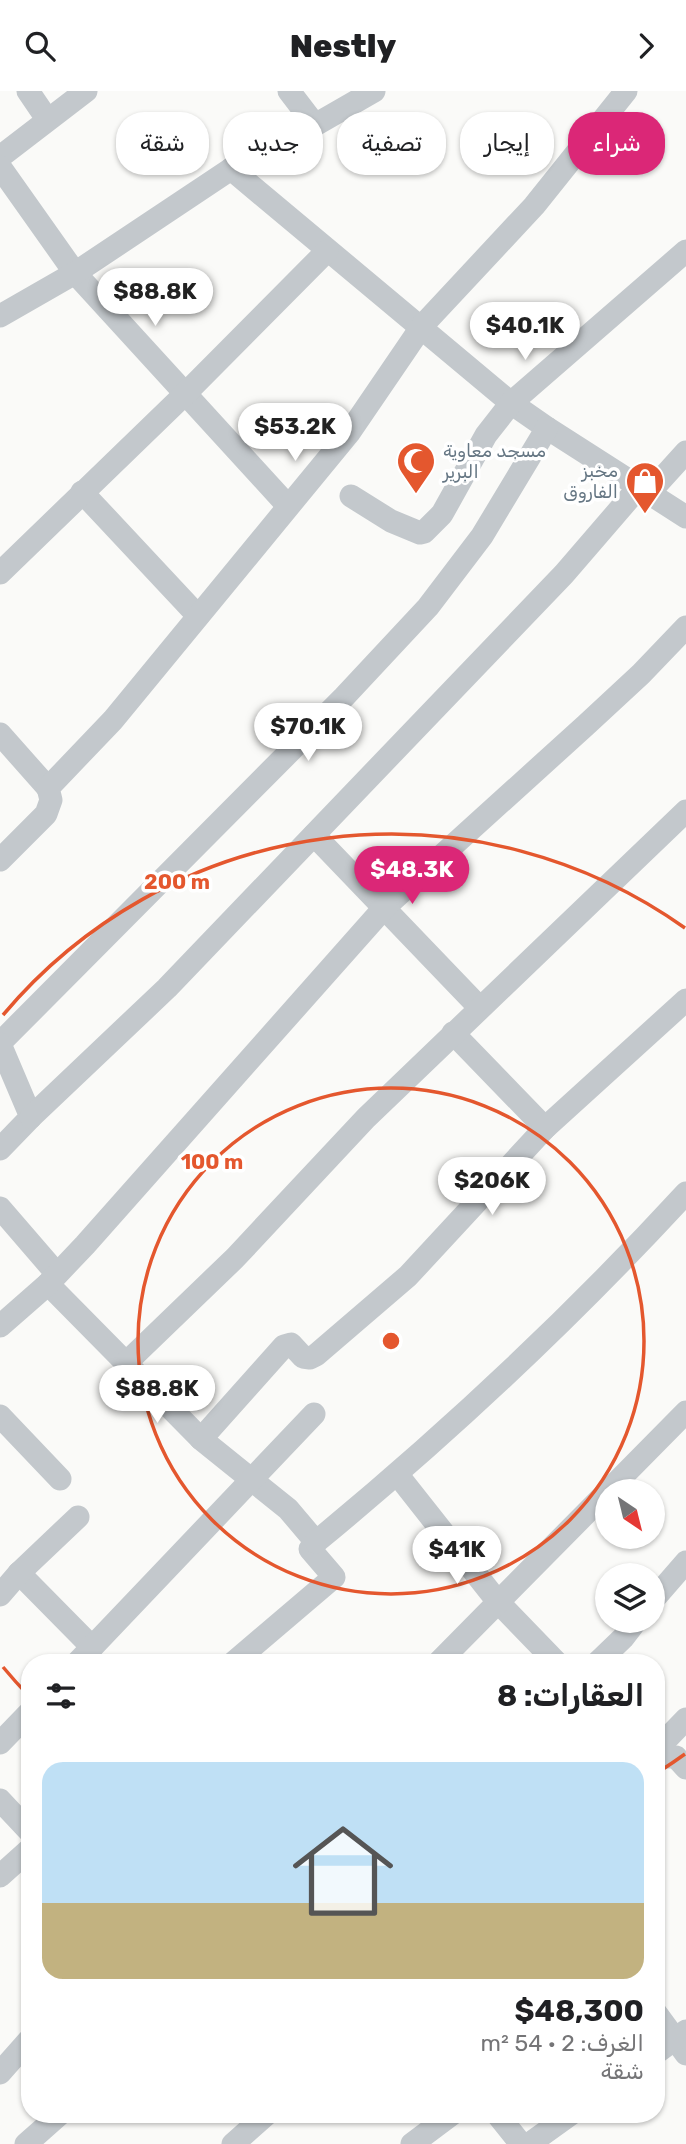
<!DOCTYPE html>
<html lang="ar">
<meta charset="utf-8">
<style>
:root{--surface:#fff;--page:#f6f6f6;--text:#202124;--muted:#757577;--line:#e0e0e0;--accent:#db2777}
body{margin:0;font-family:Rubik,Cairo,sans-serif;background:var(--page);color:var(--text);direction:rtl;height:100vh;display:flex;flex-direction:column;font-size:26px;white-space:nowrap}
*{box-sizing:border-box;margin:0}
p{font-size:23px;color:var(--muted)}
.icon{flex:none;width:38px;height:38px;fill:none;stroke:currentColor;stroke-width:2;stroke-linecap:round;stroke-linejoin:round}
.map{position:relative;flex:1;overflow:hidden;direction:ltr}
.side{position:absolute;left:21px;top:1563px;width:644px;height:469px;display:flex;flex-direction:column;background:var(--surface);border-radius:28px;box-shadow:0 2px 5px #0004;direction:rtl}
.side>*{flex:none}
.banner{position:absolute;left:21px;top:21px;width:644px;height:63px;direction:rtl;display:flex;gap:14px}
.needle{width:46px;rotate:145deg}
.controls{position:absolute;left:595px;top:1388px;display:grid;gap:14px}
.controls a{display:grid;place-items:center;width:70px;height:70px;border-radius:50%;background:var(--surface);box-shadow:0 2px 5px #0004;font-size:35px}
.price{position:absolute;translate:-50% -60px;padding:0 16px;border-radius:24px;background:#fff;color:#222;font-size:23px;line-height:46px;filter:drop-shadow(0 2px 4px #0008)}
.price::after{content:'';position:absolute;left:50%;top:42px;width:21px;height:16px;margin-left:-10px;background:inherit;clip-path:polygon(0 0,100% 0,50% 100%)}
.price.active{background:var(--accent);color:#fff}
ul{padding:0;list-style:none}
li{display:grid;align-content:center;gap:14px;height:371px;padding:0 21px}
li+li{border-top:2px solid var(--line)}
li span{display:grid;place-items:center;height:217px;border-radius:21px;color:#555}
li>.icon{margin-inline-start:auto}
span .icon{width:126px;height:126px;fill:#fffc;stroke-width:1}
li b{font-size:30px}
h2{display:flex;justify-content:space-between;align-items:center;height:84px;padding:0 21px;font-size:30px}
.tag{padding:0 24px;border-radius:28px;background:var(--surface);box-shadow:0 2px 5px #0004;font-size:24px;line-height:63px}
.tag.active{background:var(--accent);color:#fff}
header{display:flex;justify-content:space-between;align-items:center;height:91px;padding:0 21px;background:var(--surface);font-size:32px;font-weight:800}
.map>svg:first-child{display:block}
</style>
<header><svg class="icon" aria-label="forward" viewBox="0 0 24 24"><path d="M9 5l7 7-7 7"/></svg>Nestly<svg class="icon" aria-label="search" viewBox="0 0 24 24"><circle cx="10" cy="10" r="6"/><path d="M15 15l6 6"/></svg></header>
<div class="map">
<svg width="686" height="2053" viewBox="0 0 686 2053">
<rect width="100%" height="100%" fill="#fafaf8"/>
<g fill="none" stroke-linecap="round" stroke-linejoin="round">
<g stroke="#c3c8cc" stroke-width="23">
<polyline points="28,0 47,28"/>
<polyline points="289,0 315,34"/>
<polyline points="0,66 86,0"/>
<polyline points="0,76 75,182 288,415"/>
<polyline points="231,78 511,312 547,337 686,426"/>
<polyline points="0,225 75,182 231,78 315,34 374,0"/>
<polyline points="82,401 198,525"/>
<polyline points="648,403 686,361"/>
<polyline points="351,405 391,430 420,442 424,441 442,423 486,344 511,312 686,160"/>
<polyline points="0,482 186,302 327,160"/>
<polyline points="0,643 48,697"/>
<polyline points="314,744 479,916"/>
<polyline points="0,769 46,723 51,709 48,697 113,629 349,342 422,235 534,115 626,0"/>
<polyline points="453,942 545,1037"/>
<polyline points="0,952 344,606 428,516 482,445 547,337"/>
<polyline points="0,953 31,1026 0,1058"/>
<polyline points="31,1026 167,897 564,483 639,396"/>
<polyline points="0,1117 57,1183"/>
<polyline points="48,1193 201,1348 288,1418 316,1451 310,1458 334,1486 233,1572"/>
<polyline points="0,1235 48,1193 85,1154 384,817 586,634 641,583 686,536"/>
<polyline points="126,1272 235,1167 366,1027 686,720"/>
<polyline points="0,1325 60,1388"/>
<polyline points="201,1348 284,1255 291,1253 303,1266 310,1267 316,1264 408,1185 545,1037 686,909"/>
<polyline points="397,1383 498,1511 557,1572"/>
<polyline points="608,1400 686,1321"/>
<path d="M316,1451C447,1343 571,1227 686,1102"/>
<polyline points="19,1482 92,1556"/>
<polyline points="0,1504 19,1482 78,1426"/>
<polyline points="653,1509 686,1471"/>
<polyline points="77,1572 314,1323"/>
<polyline points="438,1572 607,1401"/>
<polyline points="597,1572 623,1547 636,1530"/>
<polyline points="0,1652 30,1621"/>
<polyline points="656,1659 686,1628"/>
<polyline points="656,1666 676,1666 686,1677"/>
<polyline points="0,1709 30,1741"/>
<polyline points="0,1785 30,1758"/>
<polyline points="656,1922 686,1963"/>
<polyline points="656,1962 686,1940"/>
<polyline points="0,1982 30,1948"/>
<polyline points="497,2023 521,2053"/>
<polyline points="26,2053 60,2023"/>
<polyline points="233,2053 267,2023"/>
<polyline points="412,2053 452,2023"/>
<polyline points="529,2053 571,2023"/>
</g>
</g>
<g fill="none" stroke="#e4572e" stroke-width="3.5">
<circle cx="391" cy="1250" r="253"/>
<path d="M685 1663A507 507 0 0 1 660 1680M29 1605A507 507 0 0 1 3 1576M3 924A507 507 0 0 1 685 837"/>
</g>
<defs>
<symbol id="mosque-pin" viewBox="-11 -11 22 30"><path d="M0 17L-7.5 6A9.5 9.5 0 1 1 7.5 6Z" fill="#e4572e" stroke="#fff"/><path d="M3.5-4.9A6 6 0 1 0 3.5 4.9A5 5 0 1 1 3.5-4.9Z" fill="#fff"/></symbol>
<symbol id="shop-pin" viewBox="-11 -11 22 30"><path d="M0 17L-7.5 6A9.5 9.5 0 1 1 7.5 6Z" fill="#e4572e" stroke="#fff"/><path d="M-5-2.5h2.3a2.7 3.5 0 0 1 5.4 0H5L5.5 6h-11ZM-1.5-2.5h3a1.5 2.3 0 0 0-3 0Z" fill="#fff"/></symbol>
</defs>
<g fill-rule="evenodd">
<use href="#mosque-pin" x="394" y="348" width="44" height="60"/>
<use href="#shop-pin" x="623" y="368" width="44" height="60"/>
</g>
<g text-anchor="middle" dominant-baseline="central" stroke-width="7" stroke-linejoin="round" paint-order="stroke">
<g font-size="18" fill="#657683" stroke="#fff" text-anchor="start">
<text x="443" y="360">مسجد معاوية<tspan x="443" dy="21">البرير</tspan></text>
<text x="618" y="380" text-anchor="end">مخبز<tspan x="618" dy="21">الفاروق</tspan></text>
</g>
</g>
<circle cx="391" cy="1250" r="10" fill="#e4572e" stroke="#fff" stroke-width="3.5"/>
<g font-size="21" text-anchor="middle" font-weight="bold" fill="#e4572e" stroke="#fff" stroke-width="7" stroke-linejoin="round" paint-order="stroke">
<text x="177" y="798">200 m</text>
<text x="212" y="1078">100 m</text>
</g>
</svg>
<div class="controls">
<a><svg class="needle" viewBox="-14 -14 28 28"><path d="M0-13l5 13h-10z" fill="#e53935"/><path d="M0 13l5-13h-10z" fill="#757577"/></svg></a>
<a><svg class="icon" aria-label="layers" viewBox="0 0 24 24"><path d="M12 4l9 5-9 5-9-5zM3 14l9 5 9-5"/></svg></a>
</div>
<b class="price" style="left:155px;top:237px">$88.8K</b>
<b class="price" style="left:525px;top:271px">$40.1K</b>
<b class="price" style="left:295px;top:372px">$53.2K</b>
<b class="price" style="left:308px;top:672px">$70.1K</b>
<b class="price active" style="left:412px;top:815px">$48.3K</b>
<b class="price" style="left:492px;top:1126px">$206K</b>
<b class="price" style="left:157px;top:1334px">$88.8K</b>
<b class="price" style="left:457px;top:1495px">$41K</b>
<div class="banner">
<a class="tag active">شراء</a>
<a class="tag">إيجار</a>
<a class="tag">تصفية</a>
<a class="tag">جديد</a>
<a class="tag">شقة</a>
</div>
<section class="side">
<h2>العقارات: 8<svg class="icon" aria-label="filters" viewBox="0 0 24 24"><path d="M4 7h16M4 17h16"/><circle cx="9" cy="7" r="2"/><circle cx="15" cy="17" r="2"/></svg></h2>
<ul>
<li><span style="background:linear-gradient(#bfe0f5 65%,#c2b280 0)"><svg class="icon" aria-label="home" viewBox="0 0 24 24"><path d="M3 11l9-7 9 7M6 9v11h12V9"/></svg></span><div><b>$48,300</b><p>الغرف: 2 · 54 m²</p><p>شقة</p></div></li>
</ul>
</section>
</div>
